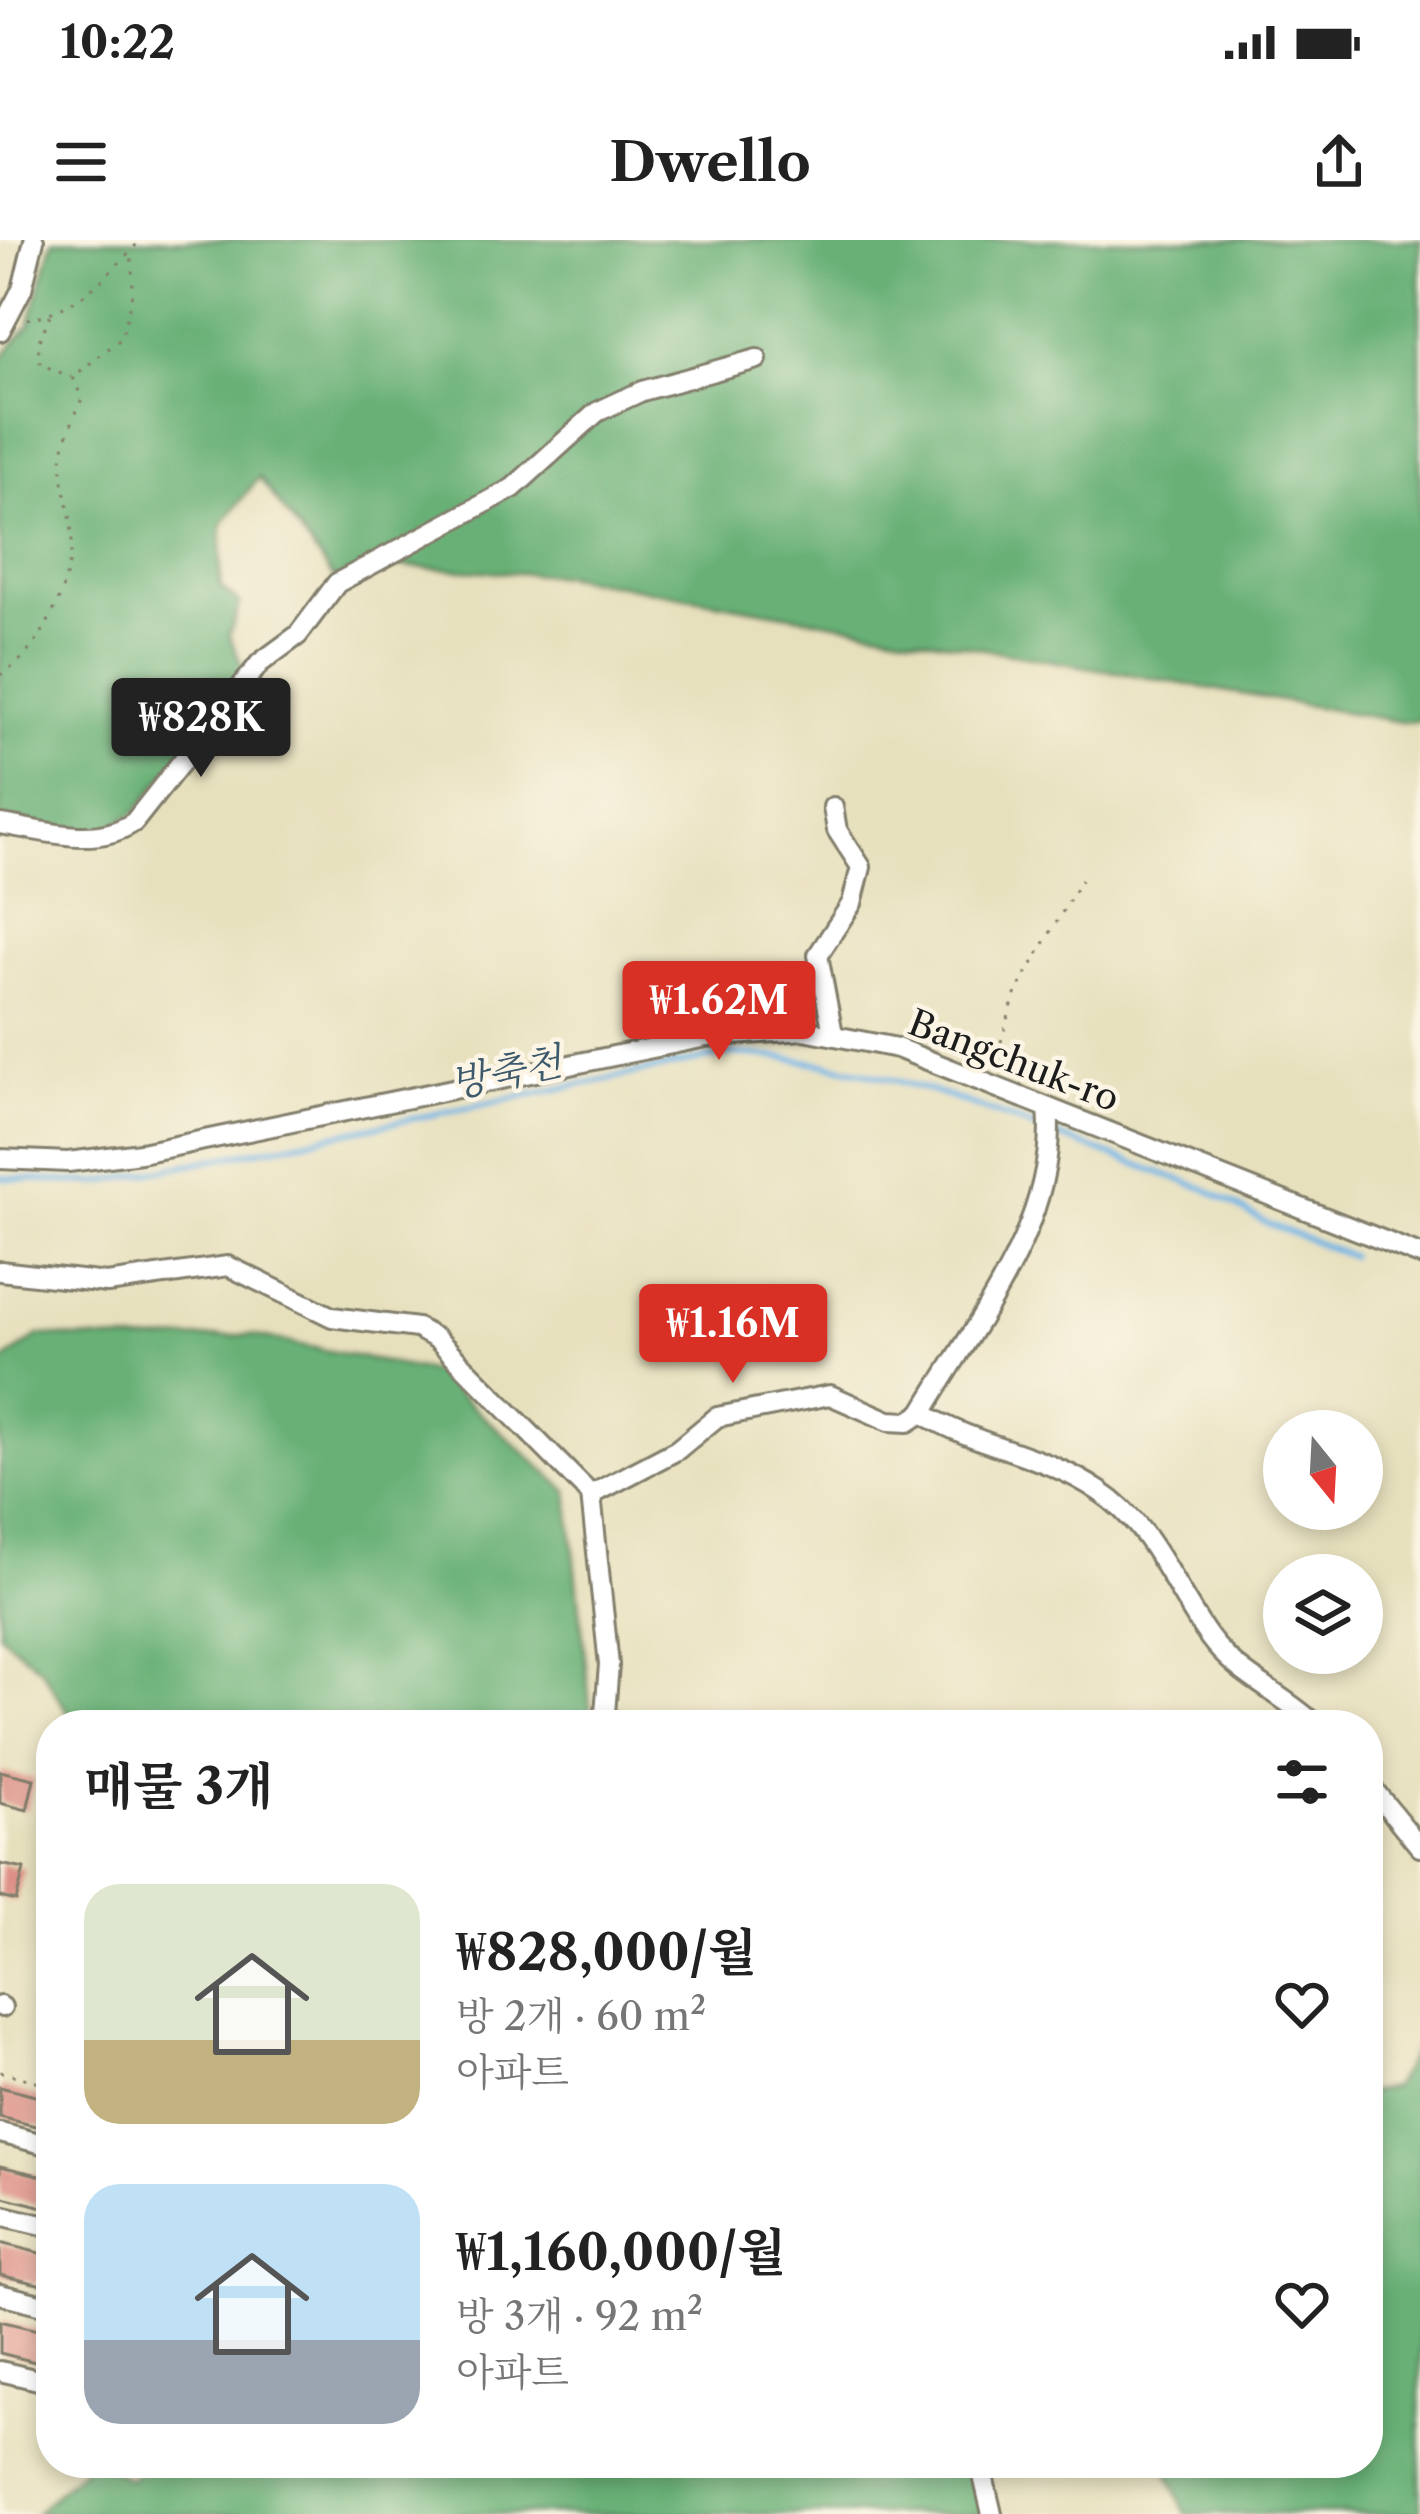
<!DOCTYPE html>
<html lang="ko">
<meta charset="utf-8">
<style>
:root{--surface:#fff;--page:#f2f2f2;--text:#222;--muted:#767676;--accent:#d93025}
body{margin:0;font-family:"Libre Caslon Text","Noto Serif KR",serif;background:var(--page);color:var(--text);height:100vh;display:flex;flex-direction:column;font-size:45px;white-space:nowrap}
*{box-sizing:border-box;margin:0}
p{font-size:39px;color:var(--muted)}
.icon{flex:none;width:66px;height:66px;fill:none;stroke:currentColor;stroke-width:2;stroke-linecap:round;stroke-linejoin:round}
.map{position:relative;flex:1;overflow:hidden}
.panel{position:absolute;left:36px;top:1470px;width:1347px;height:768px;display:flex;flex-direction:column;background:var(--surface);border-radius:48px;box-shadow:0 6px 18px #0003}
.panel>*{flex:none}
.needle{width:78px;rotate:162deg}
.buttons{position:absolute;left:1263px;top:1170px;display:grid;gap:24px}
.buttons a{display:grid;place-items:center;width:120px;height:120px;border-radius:50%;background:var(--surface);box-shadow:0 6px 18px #0003;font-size:60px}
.price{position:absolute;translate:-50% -102px;padding:0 27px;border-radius:12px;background:var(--accent);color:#fff;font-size:39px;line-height:78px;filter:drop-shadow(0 3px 6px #0008)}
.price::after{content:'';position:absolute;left:50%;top:72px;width:36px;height:27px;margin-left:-18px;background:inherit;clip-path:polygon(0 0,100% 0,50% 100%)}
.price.on{background:#222;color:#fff}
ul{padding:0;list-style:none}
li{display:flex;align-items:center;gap:36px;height:300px;padding:0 48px}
li span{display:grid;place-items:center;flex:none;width:336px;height:240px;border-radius:36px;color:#555}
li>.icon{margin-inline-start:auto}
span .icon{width:144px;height:144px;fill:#fffc;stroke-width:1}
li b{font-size:51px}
h2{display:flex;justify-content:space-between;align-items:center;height:144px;padding:0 48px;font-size:51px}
.status{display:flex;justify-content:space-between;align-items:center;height:84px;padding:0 60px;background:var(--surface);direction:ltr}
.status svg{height:33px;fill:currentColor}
header{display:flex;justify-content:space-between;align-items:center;height:156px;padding:0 48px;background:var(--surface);font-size:54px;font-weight:800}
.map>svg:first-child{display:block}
</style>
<div class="status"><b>10:22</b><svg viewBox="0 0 49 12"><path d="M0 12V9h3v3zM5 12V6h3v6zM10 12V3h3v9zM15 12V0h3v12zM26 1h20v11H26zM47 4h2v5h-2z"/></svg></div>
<header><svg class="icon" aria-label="menu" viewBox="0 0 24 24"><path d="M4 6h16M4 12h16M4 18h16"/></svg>Dwello<svg class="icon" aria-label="share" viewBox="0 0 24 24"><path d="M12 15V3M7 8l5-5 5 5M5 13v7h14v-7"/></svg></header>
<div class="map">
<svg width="1420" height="2274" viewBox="0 0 1420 2274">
<rect width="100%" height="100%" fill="#fcf5e5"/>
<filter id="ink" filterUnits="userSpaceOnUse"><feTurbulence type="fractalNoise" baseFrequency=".00833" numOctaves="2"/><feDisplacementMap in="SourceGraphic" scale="24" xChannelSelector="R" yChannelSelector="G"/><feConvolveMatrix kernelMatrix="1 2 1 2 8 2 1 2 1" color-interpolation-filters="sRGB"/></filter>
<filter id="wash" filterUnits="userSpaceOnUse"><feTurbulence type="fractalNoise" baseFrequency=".004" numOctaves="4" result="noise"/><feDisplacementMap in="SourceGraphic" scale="48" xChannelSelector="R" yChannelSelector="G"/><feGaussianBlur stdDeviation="2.7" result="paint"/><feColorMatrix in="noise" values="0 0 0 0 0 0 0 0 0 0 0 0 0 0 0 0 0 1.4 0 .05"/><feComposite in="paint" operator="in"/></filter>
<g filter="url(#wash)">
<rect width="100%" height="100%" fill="#e7e0bd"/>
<g fill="#68b076" stroke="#426649" stroke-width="3">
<polygon points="53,0 1420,0 1420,481 1401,482 568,336 378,325 334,338 259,237 222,284 220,346 240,364 229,395 245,433 135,573 98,593 0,578 0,120 29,85"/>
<polygon points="39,1095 138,1102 251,1095 433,1132 568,1251 592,1485 76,1485 41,1429 0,1394 0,1124"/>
<polygon points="1420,1800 1420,2274 1186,2274 1163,2223 1368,2223 1368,1853 1394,1846"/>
<polygon points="89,2223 103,2223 128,2240 153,2223 973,2223 987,2274 35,2274"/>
</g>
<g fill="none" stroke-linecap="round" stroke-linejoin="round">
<g stroke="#6fb4e5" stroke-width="6">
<polyline points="1054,895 1206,949 1266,983 1350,1016"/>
<path d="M0,938L97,943L730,814C852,819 928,849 1042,890"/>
</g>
</g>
<g id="blocks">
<g fill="#dd9086">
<polygon points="0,1531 34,1539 27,1570 0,1563"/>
<polygon points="0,1624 24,1629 16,1661 0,1657"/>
<polygon points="0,1847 51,1860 51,1890 0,1877"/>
<polygon points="0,1926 51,1938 51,1969 0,1956"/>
<polygon points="0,2003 51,2016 51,2047 0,2035"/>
<polygon points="0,2081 51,2093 51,2126 0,2113"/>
</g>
</g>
</g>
<g filter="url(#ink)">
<use href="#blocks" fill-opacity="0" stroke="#827e6c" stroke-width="3"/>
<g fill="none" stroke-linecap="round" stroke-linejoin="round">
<defs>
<g id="minor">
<polyline points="0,91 22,49 34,0"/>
<path d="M0,584C43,590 95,609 134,582L260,423L298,395L337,343L513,248L597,172L642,151L757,119"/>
<polyline points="833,794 818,715 852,663 861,627 837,590 833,567"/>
<polyline points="0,919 68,922 141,913 706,797 804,790 897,808 1420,1015"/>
<polyline points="0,1031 107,1043 228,1026 332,1077 417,1088 437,1099 591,1255 609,1425 604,1485"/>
<path d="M922,1173C978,1207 1045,1214 1099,1251C1155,1288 1171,1345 1209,1397C1237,1436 1282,1453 1316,1485"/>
<path d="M922,1173C976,1081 1059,980 1048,868"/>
<polyline points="591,1255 677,1210 717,1177 830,1155 889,1181 908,1182 922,1173"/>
<polyline points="1368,1543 1420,1607"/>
<polyline points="0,1766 2,1767"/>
<polyline points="0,1893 51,1906"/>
<polyline points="0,1975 51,1987"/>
<polyline points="0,2054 51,2067"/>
<polyline points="0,2131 51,2143"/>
<polyline points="980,2223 992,2274"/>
</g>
</defs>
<use href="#minor" stroke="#827e6c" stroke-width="24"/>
<g stroke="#827e6c" stroke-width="3" stroke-dasharray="3 9" stroke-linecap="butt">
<polyline points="50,75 38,103 40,124 71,137"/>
<path d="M27,79C81,69 105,37 141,0"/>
<path d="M0,435C41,414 72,343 72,297C72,268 58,242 63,213C66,194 75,176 82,159L73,137L122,98L133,49L131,10"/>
<polyline points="994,825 1016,752 1081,640"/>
<polyline points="0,1832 51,1845"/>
</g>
<use href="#minor" stroke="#fff" stroke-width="18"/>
</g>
</g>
<g text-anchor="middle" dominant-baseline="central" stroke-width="9" stroke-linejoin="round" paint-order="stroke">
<g font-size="36" fill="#1c1c1c" stroke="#fcf5e5">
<text transform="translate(1014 820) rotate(21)">Bangchuk-ro</text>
</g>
<g font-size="39" font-style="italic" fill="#3d596c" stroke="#fcf5e5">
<text transform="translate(506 832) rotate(-12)">방축천</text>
</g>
</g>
</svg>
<div class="buttons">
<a><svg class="needle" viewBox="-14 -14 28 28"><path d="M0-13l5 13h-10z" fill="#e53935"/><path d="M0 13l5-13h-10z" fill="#767676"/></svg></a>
<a><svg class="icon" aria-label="layers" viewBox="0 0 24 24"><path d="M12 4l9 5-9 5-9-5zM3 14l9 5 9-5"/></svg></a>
</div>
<b class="price on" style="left:201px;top:540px">₩828K</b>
<b class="price" style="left:719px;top:823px">₩1.62M</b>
<b class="price" style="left:733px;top:1146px">₩1.16M</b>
<section class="panel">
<h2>매물 3개<svg class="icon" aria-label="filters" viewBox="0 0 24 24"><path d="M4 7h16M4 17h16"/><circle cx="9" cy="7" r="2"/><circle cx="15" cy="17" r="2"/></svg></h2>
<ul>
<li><span style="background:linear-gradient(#dfe7d0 65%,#c2b280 0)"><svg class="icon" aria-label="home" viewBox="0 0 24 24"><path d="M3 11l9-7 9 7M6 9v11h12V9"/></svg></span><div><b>₩828,000/월</b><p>방 2개 · 60 m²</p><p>아파트</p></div><svg class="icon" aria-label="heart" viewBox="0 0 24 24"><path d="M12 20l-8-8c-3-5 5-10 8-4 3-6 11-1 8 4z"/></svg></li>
<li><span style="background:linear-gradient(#bfe0f5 65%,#9aa5b1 0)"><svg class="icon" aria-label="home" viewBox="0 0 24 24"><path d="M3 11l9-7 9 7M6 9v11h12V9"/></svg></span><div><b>₩1,160,000/월</b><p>방 3개 · 92 m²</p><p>아파트</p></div><svg class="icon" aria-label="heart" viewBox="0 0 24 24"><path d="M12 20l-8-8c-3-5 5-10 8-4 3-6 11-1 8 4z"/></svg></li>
</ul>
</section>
</div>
